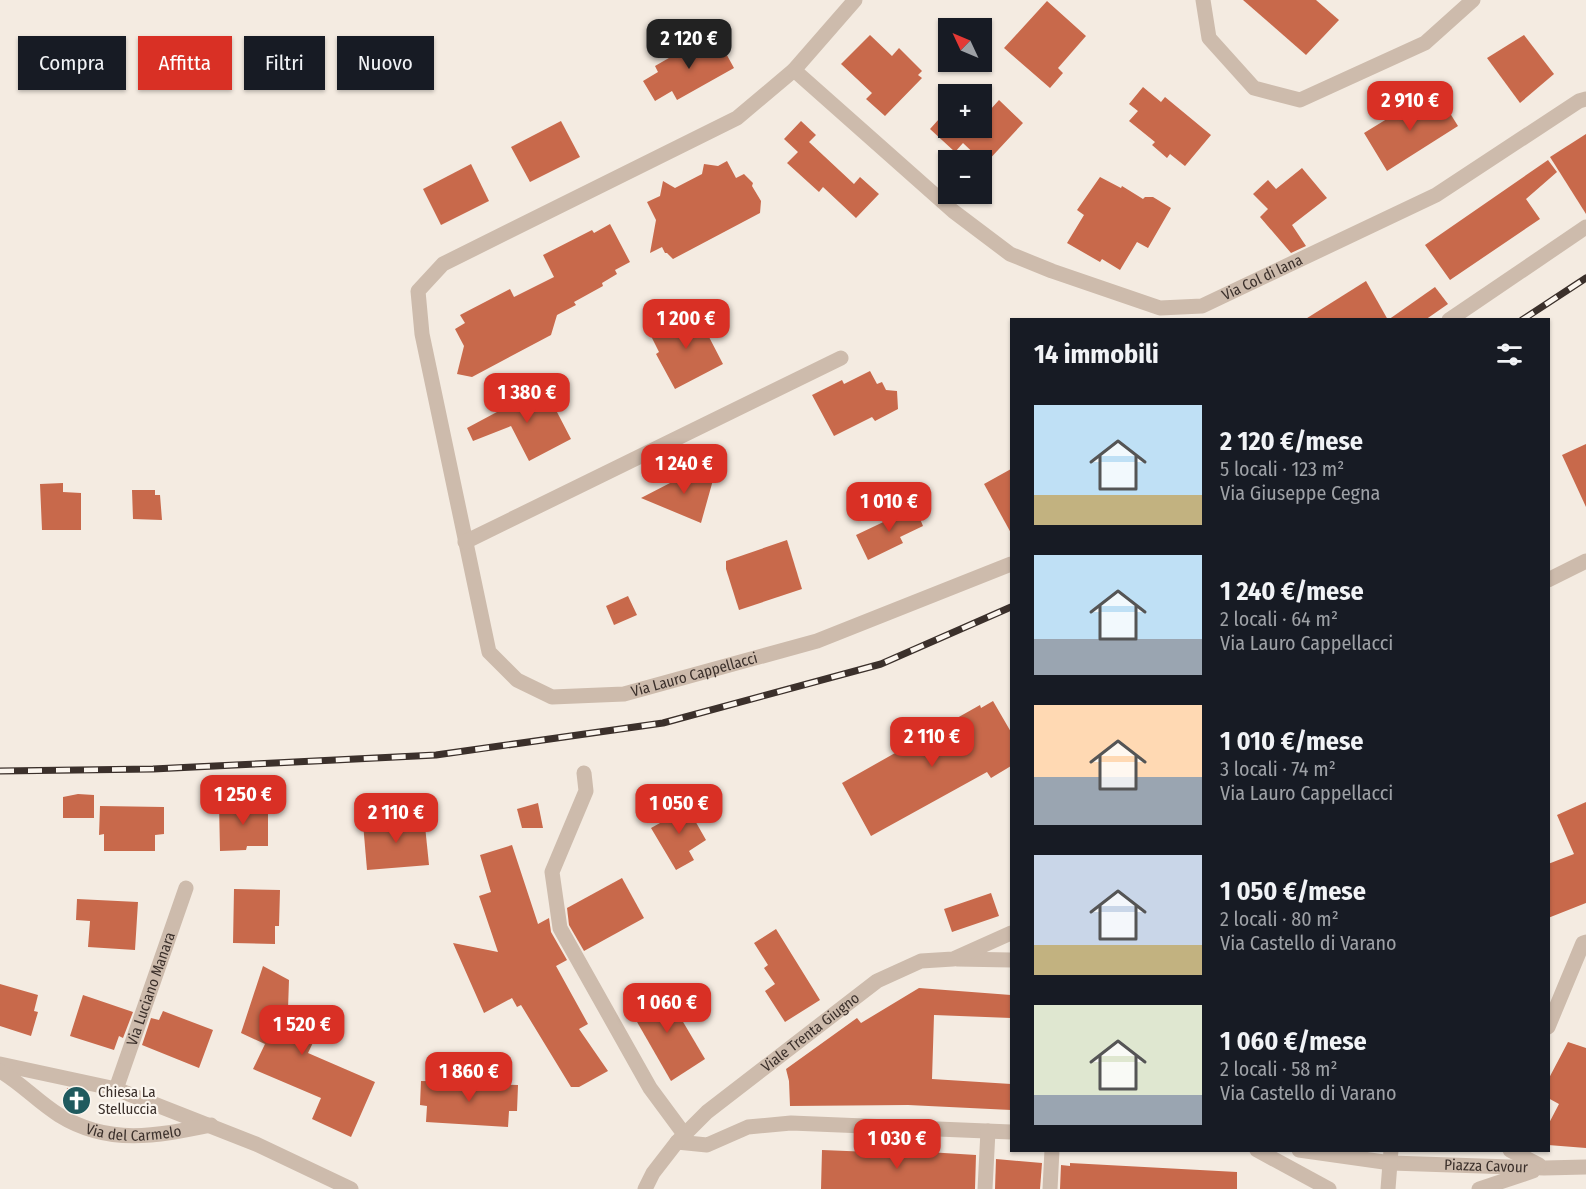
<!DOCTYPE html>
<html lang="it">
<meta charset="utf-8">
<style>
:root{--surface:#171b24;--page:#20242c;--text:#f1f3f6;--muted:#9ea1a6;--accent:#d93025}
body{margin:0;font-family:"Fira Sans Condensed",sans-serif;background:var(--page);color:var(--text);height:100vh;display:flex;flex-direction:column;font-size:22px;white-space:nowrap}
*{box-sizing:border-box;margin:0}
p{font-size:20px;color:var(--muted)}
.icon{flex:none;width:33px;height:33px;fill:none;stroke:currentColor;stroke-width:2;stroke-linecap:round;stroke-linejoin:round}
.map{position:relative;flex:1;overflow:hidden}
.panel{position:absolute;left:1010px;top:318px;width:540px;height:834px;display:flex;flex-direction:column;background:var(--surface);border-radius:0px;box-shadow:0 2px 4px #0004}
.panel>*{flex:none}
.top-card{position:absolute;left:18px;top:36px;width:570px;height:54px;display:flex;gap:12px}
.needle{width:39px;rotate:314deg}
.buttons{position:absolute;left:938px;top:18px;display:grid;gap:12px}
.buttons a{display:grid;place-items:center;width:54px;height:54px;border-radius:0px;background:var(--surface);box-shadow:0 2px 4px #0004;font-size:30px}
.price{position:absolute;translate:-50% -51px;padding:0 14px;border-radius:12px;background:var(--accent);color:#fff;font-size:20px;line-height:39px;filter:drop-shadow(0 2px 3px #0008)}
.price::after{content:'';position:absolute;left:50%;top:36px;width:18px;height:14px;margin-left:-9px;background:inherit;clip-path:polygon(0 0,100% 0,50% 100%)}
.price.on{background:#222;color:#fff}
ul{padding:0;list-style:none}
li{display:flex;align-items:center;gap:18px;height:150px;padding:0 24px}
li span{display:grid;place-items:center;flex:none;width:168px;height:120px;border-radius:0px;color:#555}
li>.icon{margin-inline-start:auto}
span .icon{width:72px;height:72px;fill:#fffc;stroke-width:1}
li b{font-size:26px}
h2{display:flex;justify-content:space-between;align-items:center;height:72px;padding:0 24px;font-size:26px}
.pill{padding:0 21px;border-radius:0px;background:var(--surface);box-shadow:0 2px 4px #0004;font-size:21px;line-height:54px}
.pill.on{background:var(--accent);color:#fff}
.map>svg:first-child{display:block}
</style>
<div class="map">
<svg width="1586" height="1189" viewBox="0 0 1586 1189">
<rect width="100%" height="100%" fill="#f4ebe1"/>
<g fill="#c8694b">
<polygon points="1243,0 1316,0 1339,20 1306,55"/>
<polygon points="1047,1 1086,36 1058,68 1063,73 1050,88 1004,48"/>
<polygon points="870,35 892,56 899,48 922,71 918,75 922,78 885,116 866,99 872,93 841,64"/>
<polygon points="1524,35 1554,74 1520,103 1487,58"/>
<polygon points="717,37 734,68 677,100 672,91 655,101 643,81 658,72 655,66 695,43 698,48"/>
<polygon points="1143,87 1161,102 1165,97 1211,135 1185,166 1170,154 1167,158 1152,145 1155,142 1129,121 1138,111 1129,104"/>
<polygon points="1438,94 1458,126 1387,171 1364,133 1408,106 1411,111"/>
<polygon points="999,100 1023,123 985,164 963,143 955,152 930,129 948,109 948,128 981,128 981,101 990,110"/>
<polygon points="561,121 580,157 530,182 511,147"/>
<polygon points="801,121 816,135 809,142 854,184 860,177 879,194 856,218 823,187 819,192 787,163 798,152 784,139"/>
<polygon points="1586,134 1586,214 1550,157"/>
<polygon points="1548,160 1557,172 1526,199 1540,219 1450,280 1425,245"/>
<polygon points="727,161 736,178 744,174 753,183 752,186 761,201 760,213 673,259 667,253 665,253 662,247 650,253 656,220 647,202 660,196 663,181 675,188 702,174 704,164 718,166"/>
<polygon points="471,164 489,201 441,225 423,189"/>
<polygon points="1302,168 1327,198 1292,225 1306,246 1291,253 1260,217 1268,209 1253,194 1268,180 1276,189"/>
<polygon points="1100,177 1121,188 1122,186 1143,199 1145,197 1153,197 1171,208 1148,248 1137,242 1120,270 1102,259 1100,262 1067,243 1084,215 1077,210"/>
<polygon points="610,224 630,262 615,270 617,274 602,283 603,286 574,302 576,305 557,315 551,335 472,377 457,374 464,346 455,329 465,323 460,315 510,289 514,297 554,277 543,255 592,230 594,233"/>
<polygon points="1366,281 1388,320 1304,320"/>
<polygon points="1435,287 1448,304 1425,320 1388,320"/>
<polygon points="695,310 723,364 675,389 656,354 659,352 650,334"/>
<polygon points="870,371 877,384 882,382 886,390 897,391 898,409 875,421 872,417 834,436 812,395 842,380 844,384"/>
<polygon points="544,387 571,439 529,461 511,426 473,441 467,428"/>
<polygon points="1586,444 1586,507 1562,455"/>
<polygon points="1011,469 1011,533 984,484"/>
<polygon points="674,471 693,477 695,473 713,480 701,523 641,498 670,483"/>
<polygon points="63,483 63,492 81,493 81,530 42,530 40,484"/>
<polygon points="132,490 155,490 155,495 160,495 162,520 133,519"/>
<polygon points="915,507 923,526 900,537 903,543 868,560 856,535"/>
<polygon points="787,540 802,589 739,610 726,569 726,561"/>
<polygon points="628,596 637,615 614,625 606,606"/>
<polygon points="993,701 1011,732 1011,766 991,778 987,772 871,836 842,783 980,705 981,708"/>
<polygon points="78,794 94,795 94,818 63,818 63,797"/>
<polygon points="1586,802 1586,903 1548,918 1548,864 1574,854 1557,815"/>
<polygon points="538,803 543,828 522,828 517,809"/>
<polygon points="685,803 706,840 689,851 694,860 676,870 651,828 660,823 657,819"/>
<polygon points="219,804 268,804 268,846 247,846 246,850 220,851"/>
<polygon points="100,806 164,807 164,834 155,835 155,851 104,851 104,834 99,835"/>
<polygon points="424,816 429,865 367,870 363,823"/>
<polygon points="512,845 538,924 549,918 551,932 567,960 556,966 588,1024 579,1029 608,1071 579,1087 571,1087 521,1005 517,1007 512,998 484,1013 453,943 498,952 479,896 491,892 480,855"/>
<polygon points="622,878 644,918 584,951 569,925 567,908"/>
<polygon points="234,889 280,890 279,926 275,926 275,944 233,943"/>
<polygon points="991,893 999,916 952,932 944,909"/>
<polygon points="77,899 138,902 135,950 88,947 90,921 76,920"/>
<polygon points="776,929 820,1000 785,1022 765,991 775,984 764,968 768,965 754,943"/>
<polygon points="263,966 289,980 288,1009 321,1026 308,1053 375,1082 351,1137 312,1119 321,1098 253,1069 265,1044 241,1033"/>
<polygon points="0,984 38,995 34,1011 38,1012 31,1036 0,1026"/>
<polygon points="663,988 705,1059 671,1081 629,1008"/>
<polygon points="919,988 1011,995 1011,1018 934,1015 932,1079 1011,1084 1011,1110 908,1105 790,1106 789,1081 786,1069 857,1018 861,1023"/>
<polygon points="83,995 133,1012 123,1038 119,1036 114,1050 70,1036"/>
<polygon points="163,1011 213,1030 199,1068 142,1045 151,1018 159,1020"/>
<polygon points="1568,1042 1586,1048 1586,1148 1548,1145 1548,1125 1559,1104 1548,1098 1548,1080"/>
<polygon points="421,1081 485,1082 485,1084 518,1085 517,1111 509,1111 508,1127 426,1122 427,1106 420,1105"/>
<polygon points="67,1088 89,1093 87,1111 65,1107"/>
<polygon points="822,1150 896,1153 896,1150 976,1155 975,1189 821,1189"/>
<polygon points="996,1159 1042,1163 1040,1189 995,1189"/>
<polygon points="1070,1163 1237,1172 1237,1189 1060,1189 1061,1165 1070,1166"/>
</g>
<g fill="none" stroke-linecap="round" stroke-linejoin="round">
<g stroke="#cdbbac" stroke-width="15">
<path id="s1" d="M855,0L794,70L737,118L443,264L418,291L422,334L489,652L517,680L552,697L624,694L817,641L1011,564"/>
<polyline points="1203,0 1209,38 1254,88 1300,100 1425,43 1473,0"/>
<path id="s2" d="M794,70L953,211L1010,254L1052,271L1160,308L1202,306L1436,195L1579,101L1586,99"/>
<polyline points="1449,320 1586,227"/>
<polyline points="465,542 841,358"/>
<polyline points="1548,580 1586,561"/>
<polyline points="584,773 586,791 552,872 560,928 650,1088 684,1134"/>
<polyline points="957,959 1011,960"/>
<polyline points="1548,1027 1583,943 1586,942"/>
<polyline points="0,1064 116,1089 256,1144 351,1189"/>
<path id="s3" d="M0,1071C21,1083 38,1102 59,1115C109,1146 157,1136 211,1125"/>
<path id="s4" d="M116,1089L186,888"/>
<polyline points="677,1142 707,1145 748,1127 791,1123 1011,1132"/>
<polyline points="1257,1150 1329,1189"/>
<path id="s5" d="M1299,1150L1391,1163L1544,1168L1586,1167"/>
<polyline points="1510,1150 1539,1165"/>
<path id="s6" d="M645,1189L653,1173L677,1142L707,1112L877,981L921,961L953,959L1011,933"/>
<polyline points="985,1189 988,1131"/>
<polyline points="1050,1189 1052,1150"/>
<polyline points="1388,1189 1391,1150"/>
<polyline points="1479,1189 1533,1171"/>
</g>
<defs>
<g id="rail">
<polyline points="1522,320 1586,278"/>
<polyline points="0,771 153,769 436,755 663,723 881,664 1011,607"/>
</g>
</defs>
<use href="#rail" stroke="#3b302b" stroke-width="7"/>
<use href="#rail" stroke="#fbf5ee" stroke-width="4.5" stroke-dasharray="14" stroke-linecap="butt"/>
</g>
<defs>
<symbol id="church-disc" viewBox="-11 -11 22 22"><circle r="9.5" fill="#1f5a5e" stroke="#fbf5ee"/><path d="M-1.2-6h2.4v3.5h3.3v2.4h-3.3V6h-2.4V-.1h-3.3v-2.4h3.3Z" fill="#fff"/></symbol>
</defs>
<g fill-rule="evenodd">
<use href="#church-disc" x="60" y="1084" width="33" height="33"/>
</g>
<g text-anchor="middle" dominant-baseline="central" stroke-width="4.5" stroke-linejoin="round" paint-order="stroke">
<g font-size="15" fill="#3b302b" stroke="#fbf5ee">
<text stroke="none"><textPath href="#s2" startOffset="552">Via Col di lana</textPath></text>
<text stroke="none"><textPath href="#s1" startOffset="1124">Via Lauro Cappellacci</textPath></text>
<text stroke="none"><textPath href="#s4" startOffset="106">Via Luciano Manara</textPath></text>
<text stroke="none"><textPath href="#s6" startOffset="230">Viale Trenta Giugno</textPath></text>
<text stroke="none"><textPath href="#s3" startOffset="152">Via del Carmelo</textPath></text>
<text stroke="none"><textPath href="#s5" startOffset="188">Piazza Cavour</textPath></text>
</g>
<g font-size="15" fill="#3b302b" stroke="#fbf5ee" text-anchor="start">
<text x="98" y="1092">Chiesa La<tspan x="98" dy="17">Stelluccia</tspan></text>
</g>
</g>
</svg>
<div class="buttons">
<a><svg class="needle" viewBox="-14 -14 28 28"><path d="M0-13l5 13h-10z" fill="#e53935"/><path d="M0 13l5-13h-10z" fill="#9ea1a6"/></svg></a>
<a>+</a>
<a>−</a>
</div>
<b class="price on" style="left:689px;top:70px">2 120 €</b>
<b class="price" style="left:1410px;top:132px">2 910 €</b>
<b class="price" style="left:686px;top:350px">1 200 €</b>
<b class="price" style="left:527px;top:424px">1 380 €</b>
<b class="price" style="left:684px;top:495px">1 240 €</b>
<b class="price" style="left:889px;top:533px">1 010 €</b>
<b class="price" style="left:932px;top:768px">2 110 €</b>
<b class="price" style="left:243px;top:826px">1 250 €</b>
<b class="price" style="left:679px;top:835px">1 050 €</b>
<b class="price" style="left:396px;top:844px">2 110 €</b>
<b class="price" style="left:667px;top:1034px">1 060 €</b>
<b class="price" style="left:302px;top:1056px">1 520 €</b>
<b class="price" style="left:469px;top:1103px">1 860 €</b>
<b class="price" style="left:897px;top:1170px">1 030 €</b>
<div class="top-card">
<a class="pill">Compra</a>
<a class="pill on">Affitta</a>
<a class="pill">Filtri</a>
<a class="pill">Nuovo</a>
</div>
<section class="panel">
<h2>14 immobili<svg class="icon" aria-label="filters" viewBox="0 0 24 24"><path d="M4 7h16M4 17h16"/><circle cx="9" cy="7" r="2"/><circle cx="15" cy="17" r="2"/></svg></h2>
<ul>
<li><span style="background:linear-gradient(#bfe0f5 75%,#c2b280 0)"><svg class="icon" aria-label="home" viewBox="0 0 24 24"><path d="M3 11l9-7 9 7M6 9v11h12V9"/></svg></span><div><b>2 120 €/mese</b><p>5 locali · 123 m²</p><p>Via Giuseppe Cegna</p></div></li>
<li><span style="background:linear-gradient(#bfe0f5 70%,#9aa5b1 0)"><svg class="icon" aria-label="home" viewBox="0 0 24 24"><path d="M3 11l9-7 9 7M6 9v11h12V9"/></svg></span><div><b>1 240 €/mese</b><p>2 locali · 64 m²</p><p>Via Lauro Cappellacci</p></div></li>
<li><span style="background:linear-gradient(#ffd9b3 60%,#9aa5b1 0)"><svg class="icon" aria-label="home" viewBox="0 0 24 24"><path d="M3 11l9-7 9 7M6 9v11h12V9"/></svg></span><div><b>1 010 €/mese</b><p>3 locali · 74 m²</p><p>Via Lauro Cappellacci</p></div></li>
<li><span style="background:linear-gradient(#c9d6e8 75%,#c2b280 0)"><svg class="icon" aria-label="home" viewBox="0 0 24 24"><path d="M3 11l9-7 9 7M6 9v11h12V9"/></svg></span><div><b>1 050 €/mese</b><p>2 locali · 80 m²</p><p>Via Castello di Varano</p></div></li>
<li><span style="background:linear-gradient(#dfe7d0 75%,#9aa5b1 0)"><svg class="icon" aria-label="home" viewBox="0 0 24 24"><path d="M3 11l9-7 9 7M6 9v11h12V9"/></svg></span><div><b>1 060 €/mese</b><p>2 locali · 58 m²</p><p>Via Castello di Varano</p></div></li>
</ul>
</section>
</div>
